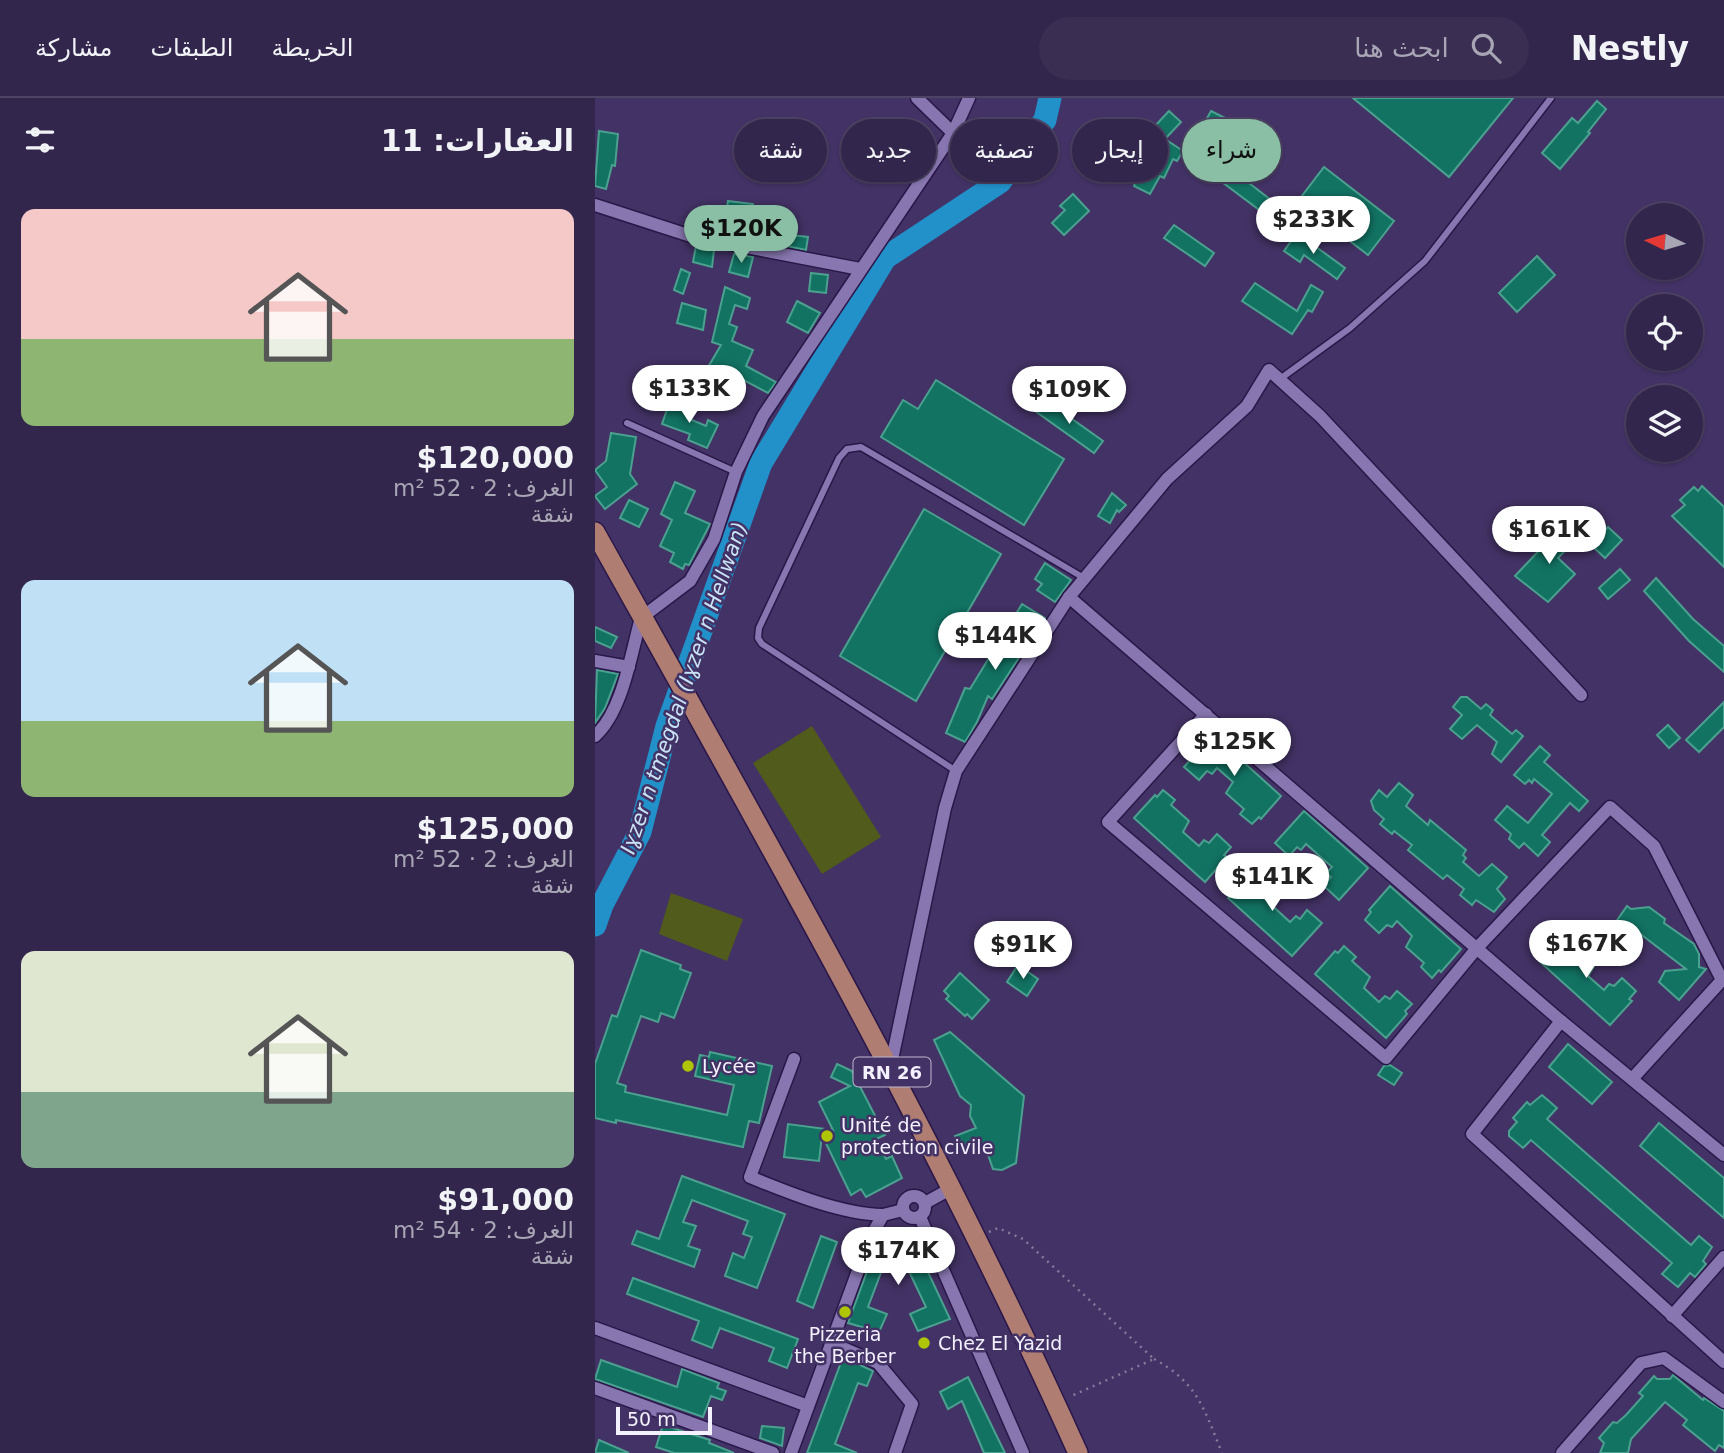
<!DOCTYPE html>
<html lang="ar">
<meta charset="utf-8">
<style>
:root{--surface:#32264c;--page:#3a2e53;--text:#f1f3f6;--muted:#a8a5b5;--line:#4d4364;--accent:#8abfa5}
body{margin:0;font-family:"DejaVu Sans","Noto Sans Arabic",sans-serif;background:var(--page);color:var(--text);direction:rtl;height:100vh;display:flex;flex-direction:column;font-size:26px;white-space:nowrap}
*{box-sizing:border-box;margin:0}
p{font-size:23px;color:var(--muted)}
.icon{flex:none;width:38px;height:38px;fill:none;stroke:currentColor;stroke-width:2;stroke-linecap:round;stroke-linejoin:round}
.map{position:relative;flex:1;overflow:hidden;direction:ltr}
.details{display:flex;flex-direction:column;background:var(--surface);width:595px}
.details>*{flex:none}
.top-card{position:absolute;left:21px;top:21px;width:665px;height:63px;direction:rtl;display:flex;gap:14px}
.needle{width:46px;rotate:275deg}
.controls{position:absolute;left:1031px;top:105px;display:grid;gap:14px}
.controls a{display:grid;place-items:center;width:77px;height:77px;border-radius:50%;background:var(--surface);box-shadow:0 2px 5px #0004,0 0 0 2px var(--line);font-size:35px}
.scale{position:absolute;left:21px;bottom:18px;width:96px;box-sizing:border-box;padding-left:7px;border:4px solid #f4f1fe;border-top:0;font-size:19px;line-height:24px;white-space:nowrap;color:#f4f1fe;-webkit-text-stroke:5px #433265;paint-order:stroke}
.price{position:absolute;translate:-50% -60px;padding:0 16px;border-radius:24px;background:#fff;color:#222;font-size:23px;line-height:46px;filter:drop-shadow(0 2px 4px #0008)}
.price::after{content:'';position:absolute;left:50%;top:42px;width:21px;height:16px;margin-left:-10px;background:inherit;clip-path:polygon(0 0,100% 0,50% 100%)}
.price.on{background:var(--accent);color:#111}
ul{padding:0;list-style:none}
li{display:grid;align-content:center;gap:14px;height:371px;padding:0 21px}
li span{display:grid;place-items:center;height:217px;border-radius:14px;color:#555}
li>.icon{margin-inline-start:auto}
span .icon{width:126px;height:126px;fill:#fffc;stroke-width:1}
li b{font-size:30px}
h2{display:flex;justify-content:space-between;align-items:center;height:84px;padding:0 21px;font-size:30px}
.tag{padding:0 24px;border-radius:32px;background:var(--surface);box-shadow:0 2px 5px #0004,0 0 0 2px var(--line);font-size:24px;line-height:63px}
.tag.on{background:var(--accent);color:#111}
header{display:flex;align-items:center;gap:42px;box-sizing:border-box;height:98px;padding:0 35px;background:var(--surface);border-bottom:2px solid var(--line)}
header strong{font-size:33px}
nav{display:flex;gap:38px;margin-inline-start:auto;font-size:24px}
.search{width:490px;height:63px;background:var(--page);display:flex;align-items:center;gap:18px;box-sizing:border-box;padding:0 24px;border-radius:38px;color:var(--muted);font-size:26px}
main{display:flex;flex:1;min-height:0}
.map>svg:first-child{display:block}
</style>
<header>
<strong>Nestly</strong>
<div class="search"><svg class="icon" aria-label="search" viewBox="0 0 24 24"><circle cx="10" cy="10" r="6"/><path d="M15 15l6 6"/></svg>ابحث هنا</div>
<nav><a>الخريطة</a><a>الطبقات</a><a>مشاركة</a></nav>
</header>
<main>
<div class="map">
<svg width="1129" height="1355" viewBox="0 0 1129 1355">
<rect width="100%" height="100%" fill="#433265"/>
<g fill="#515b1b">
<polygon points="217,628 286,739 227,776 158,665"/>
<polygon points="76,795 148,821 132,863 64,836"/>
</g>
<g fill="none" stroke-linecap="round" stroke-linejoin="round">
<polyline stroke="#2290c9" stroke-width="23" points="0,827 7,807 45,734 72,628 166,365 290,160 405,84 450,22 455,0"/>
</g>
<g fill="#127363" stroke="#4ba18f" stroke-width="2">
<polygon points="758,0 918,0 854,79"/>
<polygon points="1002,3 1011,11 993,34 995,35 965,71 947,55 977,20 983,25"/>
<polygon points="574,13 586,24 570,41 588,53 582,63 578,61 569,80 565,78 555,96 539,88 540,85 523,74 531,61 535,63 543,46"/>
<polygon points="616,13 642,26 637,35 611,22"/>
<polygon points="4,33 23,36 20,68 17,67 11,91 0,88"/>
<polygon points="628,65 680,105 671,117 619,78"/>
<polygon points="729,69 799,123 773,157 703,103"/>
<polygon points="478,96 494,113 469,137 457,125 470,112 465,108"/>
<polygon points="133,103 158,106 154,131 129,128"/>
<polygon points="579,127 619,155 610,168 569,140"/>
<polygon points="169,134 213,139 211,152 168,143"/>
<polygon points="702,135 750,170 742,181 709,157 705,164 689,153"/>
<polygon points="101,148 119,152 117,169 98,164"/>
<polygon points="139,156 158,159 153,179 134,174"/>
<polygon points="942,158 960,177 922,214 904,195"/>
<polygon points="86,171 95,175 88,196 79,192"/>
<polygon points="216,175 233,177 231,195 214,193"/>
<polygon points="660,185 702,213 716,187 728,194 717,214 713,212 697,236 647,203"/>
<polygon points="130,189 155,200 152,211 140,207 134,226 142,229 137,243 158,252 151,268 181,284 173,295 132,273 125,285 109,276 126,247 117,244"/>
<polygon points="202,203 225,215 213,235 192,224"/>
<polygon points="87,205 111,212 108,232 82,225"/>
<polygon points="341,282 469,361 429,427 286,339 308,302 323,311"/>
<polygon points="449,301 508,343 499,355 440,313"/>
<polygon points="75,303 96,311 92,320 111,328 113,322 123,327 112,350 93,342 95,336 67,326"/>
<polygon points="16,335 41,339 35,376 42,386 10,411 0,398 12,389 0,372 11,363"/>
<polygon points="80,384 100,393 90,415 115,426 94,467 90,466 88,471 75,464 79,455 65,448 77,422 66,416"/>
<polygon points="1107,388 1129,409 1129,469 1077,418 1090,407 1085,402 1099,389 1103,393"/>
<polygon points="517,395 531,407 524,414 522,412 515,425 503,418"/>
<polygon points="34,402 53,411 44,429 25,420"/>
<polygon points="329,411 406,456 321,603 245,558"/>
<polygon points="968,427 982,440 963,460 980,476 953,504 920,478"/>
<polygon points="1013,429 1027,442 1010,460 996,447"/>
<polygon points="450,465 476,482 460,504 442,492 447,486 440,481"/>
<polygon points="1025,471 1035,482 1013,501 1004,490"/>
<polygon points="1061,480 1098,521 1129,548 1129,574 1094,543 1049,493"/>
<polygon points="427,506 450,520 397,601 393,598 382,624 370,644 351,635 370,590 375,591"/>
<polygon points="0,529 22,539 16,550 0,543"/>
<polygon points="2,572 23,576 10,610 0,625"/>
<polygon points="866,599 872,599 886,611 891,606 898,612 895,617 917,636 921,632 928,638 906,664 897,656 902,644 882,627 867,641 855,631 867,617 858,609"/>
<polygon points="1129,604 1129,629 1104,654 1091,642"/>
<polygon points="1073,627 1085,640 1074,650 1062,637"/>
<polygon points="615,634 686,698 666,721 664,719 657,726 645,716 649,711 631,695 638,684 622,670 617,676 612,673 604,682 589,669 596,661 594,659"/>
<polygon points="945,648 955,657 949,664 993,703 984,713 975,705 947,737 955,744 943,758 929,745 924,750 914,741 916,736 900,722 912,708 933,725 957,696 939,681 937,685 934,682 930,686 919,677"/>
<polygon points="804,685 818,697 811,708 833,727 835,722 871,752 868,757 871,760 868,764 884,778 897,766 912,779 902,791 910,801 899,814 881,802 877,807 865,797 869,791 852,777 848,781 813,752 817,747 799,733 797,736 785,726 789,721 779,712 776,703 784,692 792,699"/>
<polygon points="568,692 580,702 576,707 594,723 588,734 604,748 609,742 614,745 622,736 636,749 629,757 632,759 610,784 539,720 560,697 562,699"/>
<polygon points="709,713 773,770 744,802 728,787 736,779 731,775 737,769 711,746 706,752 702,749 694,758 680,745"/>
<polygon points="662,768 678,783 671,791 675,795 670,801 695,824 701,818 705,821 712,812 727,825 697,858 633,800"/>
<polygon points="795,788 866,851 846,874 844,872 837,880 826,869 829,865 811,849 817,838 802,823 797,829 792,827 784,835 770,822 776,814 774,812"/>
<polygon points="1032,808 1036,811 1054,809 1070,821 1069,825 1099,846 1104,856 1104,869 1111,871 1084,902 1064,884 1070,873 1091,871 1044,835 1029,853 1011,838"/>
<polygon points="973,835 986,846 982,850 1000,867 993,878 1009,892 1014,886 1019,888 1027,880 1041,893 1034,901 1037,903 1015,927 944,863 965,840 967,842"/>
<polygon points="749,848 761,859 757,863 775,879 769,890 784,904 790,898 795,901 802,893 817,906 810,913 812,916 791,940 720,876 740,853 743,855"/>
<polygon points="46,852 86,867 85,871 96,875 79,920 66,915 63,924 46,918 22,985 31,988 30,994 132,1017 139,987 100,978 105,957 114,959 115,954 177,968 164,1025 154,1023 148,1049 21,1022 21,1025 0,1020 0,966 17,917 22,919"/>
<polygon points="423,867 443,881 432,898 412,884"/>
<polygon points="365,875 394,902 377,921 372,916 370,918 351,901 354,898 349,893"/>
<polygon points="355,934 429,998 421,1065 407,1072 398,1071 391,1051 382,1043 365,1049 360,1038 381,1030 375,1018 376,1007 365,998 339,942"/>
<polygon points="973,946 1017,984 997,1006 954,969"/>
<polygon points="242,966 257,973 290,1037 281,1041 291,1061 297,1058 307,1080 271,1099 266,1091 256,1097 227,1037 224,1063 189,1059 193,1026 238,1032 224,1004 255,988 236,979"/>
<polygon points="795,967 807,975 799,987 783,977 789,968"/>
<polygon points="947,997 962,1010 952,1021 1096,1147 1104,1138 1117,1149 1108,1163 1111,1166 1100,1179 1095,1175 1083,1189 1067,1176 1077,1165 936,1042 928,1050 914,1038 914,1033 922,1024 918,1020 932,1004 935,1007"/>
<polygon points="1064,1025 1129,1080 1129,1120 1045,1048"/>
<polygon points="87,1078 190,1116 162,1190 130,1178 138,1155 149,1160 157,1139 148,1136 153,1123 97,1102 88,1124 101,1128 93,1148 105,1152 99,1169 37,1146 42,1133 64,1141"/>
<polygon points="287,1136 310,1137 320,1159 325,1157 355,1221 323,1233 315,1216 331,1209 310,1165 307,1167 300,1153 295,1166 290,1164 273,1209 292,1216 284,1234 253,1225 277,1160 281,1161"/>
<polygon points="226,1138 242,1144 218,1210 202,1203"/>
<polygon points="38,1180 203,1241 192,1270 174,1263 179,1250 125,1230 117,1250 97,1242 104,1223 32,1196"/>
<polygon points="248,1259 278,1273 272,1288 263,1285 240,1346 262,1355 212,1355"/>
<polygon points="6,1262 82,1289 87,1271 124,1285 122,1290 131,1293 127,1302 116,1298 108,1319 0,1281"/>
<polygon points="1078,1277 1108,1302 1109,1300 1129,1313 1129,1350 1124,1347 1120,1353 1088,1327 1092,1322 1070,1304 1036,1341 1033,1355 1005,1355 1009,1345 1004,1340 1018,1324 1022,1325 1031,1317 1048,1298 1044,1295 1059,1278 1062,1281 1075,1281"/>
<polygon points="373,1279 410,1355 389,1355 367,1303 353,1311 345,1294"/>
<polygon points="68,1327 115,1342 114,1345 139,1355 79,1355 61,1349"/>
<polygon points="167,1328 189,1330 187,1348 165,1340"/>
<polygon points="4,1342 34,1355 0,1355"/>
</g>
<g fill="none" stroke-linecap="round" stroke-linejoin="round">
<defs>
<g id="service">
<polyline points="685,281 755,230 830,163 956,0"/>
<polyline points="32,325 141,374"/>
<polyline points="361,673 167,546 163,540 164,530 244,360 252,351 266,349 489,480"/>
</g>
<g id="minor">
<polyline points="322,0 358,35"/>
<polyline points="0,107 99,139 265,171"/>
<polyline points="474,499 966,923 1129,1057"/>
<polyline points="0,563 34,569"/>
<polyline points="611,616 513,724 791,960 882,850 1015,709 1059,748 1127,882 1037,981"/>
<path d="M0,638C28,613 36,555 46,520L95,483L119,441L141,374L168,318L358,35L374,0"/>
<polyline points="966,923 877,1036 1129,1264"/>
<path d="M199,961L155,1079C194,1095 246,1116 288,1117"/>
<polyline points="295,971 350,710 361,673 474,499 572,381 652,308 674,272 725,318 986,597"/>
<circle cx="319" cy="1109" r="11"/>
<polyline points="330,1105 357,1090"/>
<polyline points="325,1119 428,1355"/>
<polyline points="1077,1218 1129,1159"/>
<polyline points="0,1230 213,1308"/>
<polyline points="236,1245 283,1265 317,1306 300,1355"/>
<polyline points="0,1290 178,1355"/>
<polyline points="196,1355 275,1140 288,1117 308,1112"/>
<polyline points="967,1355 1046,1265 1069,1260 1129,1304"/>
</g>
<path id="primary" d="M0,434C169,737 341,1039 483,1355"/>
</defs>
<use href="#service" stroke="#2a1749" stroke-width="9"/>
<use href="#minor" stroke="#2a1749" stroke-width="15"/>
<use href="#primary" stroke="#2a1749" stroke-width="22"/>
<g stroke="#85799e" stroke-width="2.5" stroke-dasharray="2 5" stroke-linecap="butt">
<polyline points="394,1134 403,1130 428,1141 559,1261 474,1299"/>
<path d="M559,1261C603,1285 609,1311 627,1355"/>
</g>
<use href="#service" stroke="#8776af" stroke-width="6"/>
<use href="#minor" stroke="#8776af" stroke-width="12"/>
<use href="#primary" stroke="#af7d71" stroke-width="19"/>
</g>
<g fill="#afc507" stroke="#433265" stroke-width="2.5">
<circle cx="93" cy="968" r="7"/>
<circle cx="232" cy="1038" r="7"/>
<circle cx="250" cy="1214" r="7"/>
<circle cx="329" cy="1245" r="7"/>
</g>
<g text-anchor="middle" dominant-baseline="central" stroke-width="5" stroke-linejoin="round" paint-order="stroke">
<rect fill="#433265" stroke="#bfb8d0" stroke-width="2" x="258.5" y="959.5" width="77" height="29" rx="5"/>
<g font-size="18" font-weight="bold" fill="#f4f1fe">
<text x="297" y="974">RN 26</text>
</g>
<g font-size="19" fill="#f4f1fe" stroke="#433265" text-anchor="start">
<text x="107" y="968">Lycée</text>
<text x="246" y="1027">Unité de<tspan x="246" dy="22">protection civile</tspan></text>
<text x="250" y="1236" text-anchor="middle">Pizzeria<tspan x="250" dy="22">the Berber</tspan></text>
<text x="343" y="1245">Chez El Yazid</text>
</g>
<g font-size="21" font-style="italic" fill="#c9e4f6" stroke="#433265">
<text transform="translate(89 590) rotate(-71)">Iɣzer n tmegdal (Iɣzer n Hellwan)</text>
</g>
</g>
</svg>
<div class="controls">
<a><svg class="needle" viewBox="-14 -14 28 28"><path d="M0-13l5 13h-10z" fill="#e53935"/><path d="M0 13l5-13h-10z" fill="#a8a5b5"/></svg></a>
<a><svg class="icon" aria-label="locate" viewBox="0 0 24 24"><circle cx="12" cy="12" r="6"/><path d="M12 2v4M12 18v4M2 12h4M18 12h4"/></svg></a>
<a><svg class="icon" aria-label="layers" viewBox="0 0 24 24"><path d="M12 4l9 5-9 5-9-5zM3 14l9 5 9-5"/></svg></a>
</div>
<div class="scale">50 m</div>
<b class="price" style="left:718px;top:158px">$233K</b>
<b class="price on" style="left:146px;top:167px">$120K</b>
<b class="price" style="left:94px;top:327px">$133K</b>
<b class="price" style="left:474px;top:328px">$109K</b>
<b class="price" style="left:954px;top:468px">$161K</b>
<b class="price" style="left:400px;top:574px">$144K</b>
<b class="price" style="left:639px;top:680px">$125K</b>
<b class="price" style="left:677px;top:815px">$141K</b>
<b class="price" style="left:991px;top:882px">$167K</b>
<b class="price" style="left:428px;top:883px">$91K</b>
<b class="price" style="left:303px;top:1189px">$174K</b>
<div class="top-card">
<a class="tag on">شراء</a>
<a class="tag">إيجار</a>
<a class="tag">تصفية</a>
<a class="tag">جديد</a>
<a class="tag">شقة</a>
</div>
</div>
<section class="details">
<h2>العقارات: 11<svg class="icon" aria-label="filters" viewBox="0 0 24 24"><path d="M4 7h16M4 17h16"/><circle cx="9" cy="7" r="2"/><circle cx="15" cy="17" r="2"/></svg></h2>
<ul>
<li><span style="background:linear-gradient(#f6c9c9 60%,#8fb573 0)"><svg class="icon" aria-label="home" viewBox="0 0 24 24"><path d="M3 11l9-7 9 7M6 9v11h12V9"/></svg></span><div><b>$120,000</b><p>الغرف: 2 · 52 m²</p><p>شقة</p></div></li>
<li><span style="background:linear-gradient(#bfe0f5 65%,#8fb573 0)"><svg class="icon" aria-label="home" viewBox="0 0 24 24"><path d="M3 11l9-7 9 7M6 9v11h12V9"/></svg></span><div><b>$125,000</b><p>الغرف: 2 · 52 m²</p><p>شقة</p></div></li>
<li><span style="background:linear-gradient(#dfe7d0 65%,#7fa58c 0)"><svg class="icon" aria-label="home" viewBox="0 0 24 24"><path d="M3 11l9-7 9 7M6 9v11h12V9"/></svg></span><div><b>$91,000</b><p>الغرف: 2 · 54 m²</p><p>شقة</p></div></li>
</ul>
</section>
</main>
